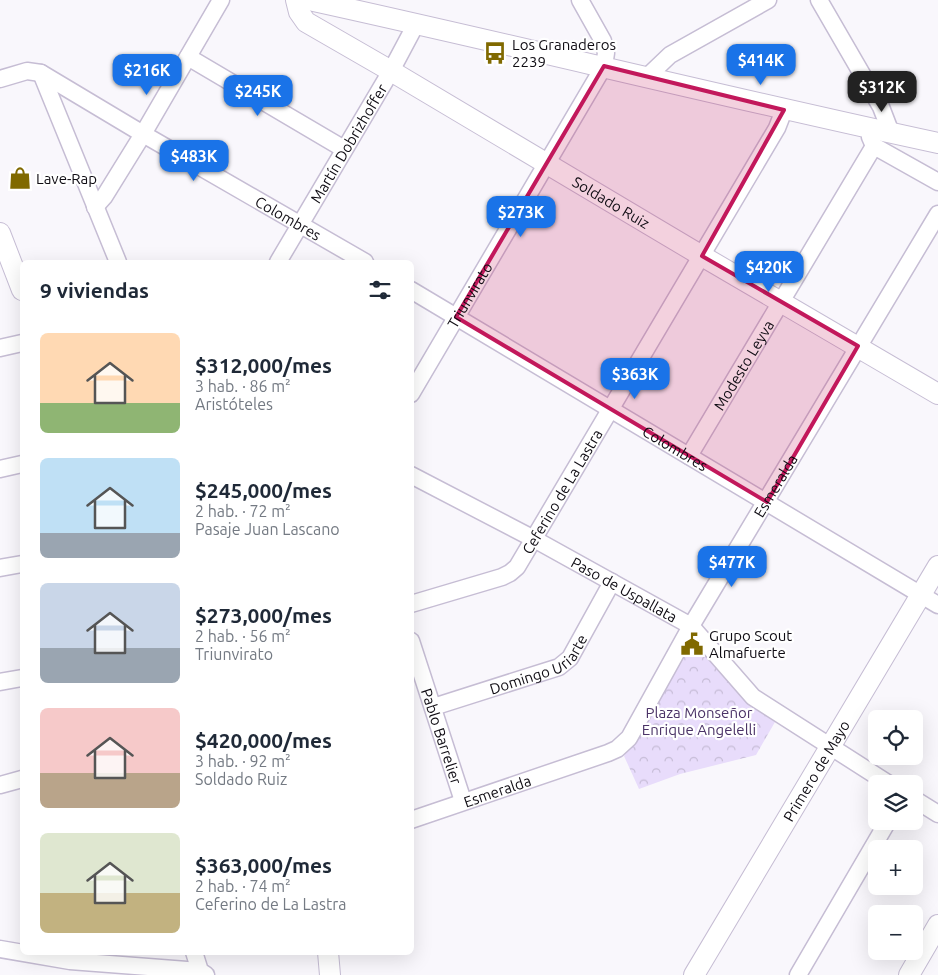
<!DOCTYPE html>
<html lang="es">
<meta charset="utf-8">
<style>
:root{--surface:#fff;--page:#f2f2f3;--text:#1f2937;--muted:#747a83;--accent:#1a73e8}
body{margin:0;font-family:Ubuntu,sans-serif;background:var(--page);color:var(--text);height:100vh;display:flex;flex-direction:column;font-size:19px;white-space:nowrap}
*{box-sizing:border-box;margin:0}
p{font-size:16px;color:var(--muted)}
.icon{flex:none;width:28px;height:28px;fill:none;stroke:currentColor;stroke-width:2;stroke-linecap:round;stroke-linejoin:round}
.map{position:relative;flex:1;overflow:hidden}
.side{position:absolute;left:20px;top:260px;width:394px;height:695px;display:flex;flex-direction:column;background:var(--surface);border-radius:8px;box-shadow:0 5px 20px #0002}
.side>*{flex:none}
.controls{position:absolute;left:868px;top:710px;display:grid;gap:10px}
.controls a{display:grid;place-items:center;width:55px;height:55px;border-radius:8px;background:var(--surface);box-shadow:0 5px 20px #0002;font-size:25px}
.price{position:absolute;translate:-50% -42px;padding:0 11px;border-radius:10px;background:var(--accent);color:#fff;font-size:16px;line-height:32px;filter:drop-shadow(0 1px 2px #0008)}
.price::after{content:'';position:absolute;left:50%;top:30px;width:15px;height:11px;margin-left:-8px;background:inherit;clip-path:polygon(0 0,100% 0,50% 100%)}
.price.active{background:#222;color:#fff}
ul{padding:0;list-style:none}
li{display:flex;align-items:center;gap:15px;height:125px;padding:0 20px}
li span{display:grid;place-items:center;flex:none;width:140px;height:100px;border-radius:8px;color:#555}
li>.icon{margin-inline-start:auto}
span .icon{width:60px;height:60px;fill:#fffc;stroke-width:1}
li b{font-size:21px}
h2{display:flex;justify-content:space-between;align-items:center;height:60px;padding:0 20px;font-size:21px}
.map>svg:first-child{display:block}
</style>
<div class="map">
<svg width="938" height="975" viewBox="0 0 938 975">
<defs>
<pattern id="park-crowns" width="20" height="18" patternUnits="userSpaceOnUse" patternTransform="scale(1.25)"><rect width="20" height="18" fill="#e8dcfb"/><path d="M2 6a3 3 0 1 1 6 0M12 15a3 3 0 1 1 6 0" fill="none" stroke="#c6bcd6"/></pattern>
</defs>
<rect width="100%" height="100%" fill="#f9f7fc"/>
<polygon fill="url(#park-crowns)" points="692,636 747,703 775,722 756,755 680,774 639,789 624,756"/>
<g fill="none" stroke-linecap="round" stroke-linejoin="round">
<defs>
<g id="minor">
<polyline points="819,0 881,107 891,133"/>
<polyline points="188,57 344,149"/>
<polyline points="41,73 118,262"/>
<polyline points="648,76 670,55 768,0"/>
<path id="s1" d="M0,79L27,71L41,73L143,134L365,262"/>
<polyline points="870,137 874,146 938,182"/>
<polyline points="95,207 104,197 143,134 221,0"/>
<path id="s2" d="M278,262L391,71L416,24"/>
<path id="s3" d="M411,290L938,605"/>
<polyline points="0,348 22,343"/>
<path id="s4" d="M411,394L604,66L606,53L603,41L580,0"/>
<path id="s5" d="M689,456L874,146"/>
<polyline points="0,469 22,464"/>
<path id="s6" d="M411,475L534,539L691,626L753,697L889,784"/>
<polyline points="0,568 22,564"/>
<path id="s7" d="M411,604L502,577L510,573L517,567L777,128L784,110"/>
<path id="s8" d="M411,641L463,801"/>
<polyline points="0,682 22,678"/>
<path id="s9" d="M433,707L559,667L570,658L612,582"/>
<polyline points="0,785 22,779"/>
<polyline points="914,799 938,814"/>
<path id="s10" d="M411,820L608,753L617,749L629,738L691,626L938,214"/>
<polyline points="0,949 70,961 200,971"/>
<polyline points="194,952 200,971 206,975"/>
<polyline points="798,975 888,821"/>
</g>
<g id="major">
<path id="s11" d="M296,0L299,12L306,22L391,71L702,256L938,394"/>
<path d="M309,0C519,46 728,98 938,143"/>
<polyline points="0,233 22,290"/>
<polyline points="328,952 330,975"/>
<path id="s12" d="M694,975L938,566"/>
<polyline points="909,975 938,925"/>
</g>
</defs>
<use href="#minor" stroke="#c6bdd4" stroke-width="19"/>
<use href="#major" stroke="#c6bdd4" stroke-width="22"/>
<use href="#minor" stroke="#fff" stroke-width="16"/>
<use href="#major" stroke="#fff" stroke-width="20"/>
</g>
<path fill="#c2185b" fill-opacity="0.2" stroke="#c2185b" stroke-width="4" stroke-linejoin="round" d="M604,66L784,110L702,256L858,346L767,502L456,317Z"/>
<defs>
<symbol id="bus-bare" viewBox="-9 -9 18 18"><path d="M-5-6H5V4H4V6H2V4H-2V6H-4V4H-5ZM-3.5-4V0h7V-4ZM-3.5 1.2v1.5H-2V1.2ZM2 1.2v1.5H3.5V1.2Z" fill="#806900" stroke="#fff" stroke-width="2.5" paint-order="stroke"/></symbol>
<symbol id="shop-bare" viewBox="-9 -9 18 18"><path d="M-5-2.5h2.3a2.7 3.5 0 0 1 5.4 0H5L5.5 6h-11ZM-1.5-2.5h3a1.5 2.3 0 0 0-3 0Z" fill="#806900" stroke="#fff" stroke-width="2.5" paint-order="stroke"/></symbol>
<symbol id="civic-bare" viewBox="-9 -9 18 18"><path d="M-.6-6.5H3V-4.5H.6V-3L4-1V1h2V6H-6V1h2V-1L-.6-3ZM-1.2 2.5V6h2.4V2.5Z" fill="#806900" stroke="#fff" stroke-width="2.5" paint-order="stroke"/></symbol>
</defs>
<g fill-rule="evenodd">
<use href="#bus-bare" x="479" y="37" width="32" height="32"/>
<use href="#shop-bare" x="4" y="162" width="32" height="32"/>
<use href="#civic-bare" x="676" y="628" width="32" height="32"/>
</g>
<g text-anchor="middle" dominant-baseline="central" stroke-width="4.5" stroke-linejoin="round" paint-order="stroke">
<g font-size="15" fill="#0f0c13" stroke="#fff" text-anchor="start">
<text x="512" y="44">Los Granaderos<tspan x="512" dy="17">2239</tspan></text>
<text x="36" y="178">Lave-Rap</text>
<text x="709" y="635">Grupo Scout<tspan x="709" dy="17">Almafuerte</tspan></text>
</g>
<g font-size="15" fill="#0f0c13" stroke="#fff">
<text stroke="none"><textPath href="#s2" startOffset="138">Martín Dobrizhoffer</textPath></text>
<text stroke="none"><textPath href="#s11" startOffset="379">Soldado Ruiz</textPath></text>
<text stroke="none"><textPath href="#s1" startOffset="329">Colombres</textPath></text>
<text stroke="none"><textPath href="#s4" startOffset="115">Triunvirato</textPath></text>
<text stroke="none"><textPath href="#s5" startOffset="106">Modesto Leyva</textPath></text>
<text stroke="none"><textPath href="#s3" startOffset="308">Colombres</textPath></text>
<text stroke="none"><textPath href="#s10" startOffset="526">Esmeralda</textPath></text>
<text stroke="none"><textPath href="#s7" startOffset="201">Ceferino de La Lastra</textPath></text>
<text stroke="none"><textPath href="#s6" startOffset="242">Paso de Uspallata</textPath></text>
<text stroke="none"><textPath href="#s9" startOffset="116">Domingo Uriarte</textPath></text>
<text stroke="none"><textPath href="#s8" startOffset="100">Pablo Barrelier</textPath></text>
<text stroke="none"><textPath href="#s12" startOffset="238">Primero de Mayo</textPath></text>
<text stroke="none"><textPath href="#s10" startOffset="91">Esmeralda</textPath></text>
</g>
<g font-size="15" fill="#4b3367" stroke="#fff">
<text x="699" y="712">Plaza Monseñor<tspan x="699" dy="17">Enrique Angelelli</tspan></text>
</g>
</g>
</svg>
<div class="controls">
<a><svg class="icon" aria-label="locate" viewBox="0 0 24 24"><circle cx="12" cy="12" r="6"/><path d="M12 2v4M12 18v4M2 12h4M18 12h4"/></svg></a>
<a><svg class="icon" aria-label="layers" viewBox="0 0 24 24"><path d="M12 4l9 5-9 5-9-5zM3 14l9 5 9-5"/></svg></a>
<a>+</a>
<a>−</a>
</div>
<b class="price" style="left:761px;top:86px">$414K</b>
<b class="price" style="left:147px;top:96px">$216K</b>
<b class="price active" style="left:882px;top:113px">$312K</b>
<b class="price" style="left:258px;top:117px">$245K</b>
<b class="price" style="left:194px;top:182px">$483K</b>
<b class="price" style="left:521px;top:238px">$273K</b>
<b class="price" style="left:769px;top:293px">$420K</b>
<b class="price" style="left:635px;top:400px">$363K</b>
<b class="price" style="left:732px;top:588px">$477K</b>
<section class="side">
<h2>9 viviendas<svg class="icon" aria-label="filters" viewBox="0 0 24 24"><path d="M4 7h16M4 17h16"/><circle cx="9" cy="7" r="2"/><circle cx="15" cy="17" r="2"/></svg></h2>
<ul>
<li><span style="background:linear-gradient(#ffd9b3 70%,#8fb573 0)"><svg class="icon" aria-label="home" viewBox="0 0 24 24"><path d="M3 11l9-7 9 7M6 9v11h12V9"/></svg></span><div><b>$312,000/mes</b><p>3 hab. · 86 m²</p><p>Aristóteles</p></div></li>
<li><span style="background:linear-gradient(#bfe0f5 75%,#9aa5b1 0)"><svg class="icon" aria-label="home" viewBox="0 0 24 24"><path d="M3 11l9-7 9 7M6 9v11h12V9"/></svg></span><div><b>$245,000/mes</b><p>2 hab. · 72 m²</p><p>Pasaje Juan Lascano</p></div></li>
<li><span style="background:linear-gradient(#c9d6e8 65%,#9aa5b1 0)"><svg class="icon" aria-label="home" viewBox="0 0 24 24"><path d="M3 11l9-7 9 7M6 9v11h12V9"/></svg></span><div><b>$273,000/mes</b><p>2 hab. · 56 m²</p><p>Triunvirato</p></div></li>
<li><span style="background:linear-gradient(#f6c9c9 65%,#b9a48a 0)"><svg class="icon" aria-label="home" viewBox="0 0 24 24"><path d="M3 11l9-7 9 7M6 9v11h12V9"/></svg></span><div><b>$420,000/mes</b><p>3 hab. · 92 m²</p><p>Soldado Ruiz</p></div></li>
<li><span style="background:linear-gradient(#dfe7d0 60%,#c2b280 0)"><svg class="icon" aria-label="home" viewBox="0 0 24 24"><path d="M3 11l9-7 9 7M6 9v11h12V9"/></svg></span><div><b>$363,000/mes</b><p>2 hab. · 74 m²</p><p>Ceferino de La Lastra</p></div></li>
</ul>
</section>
</div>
